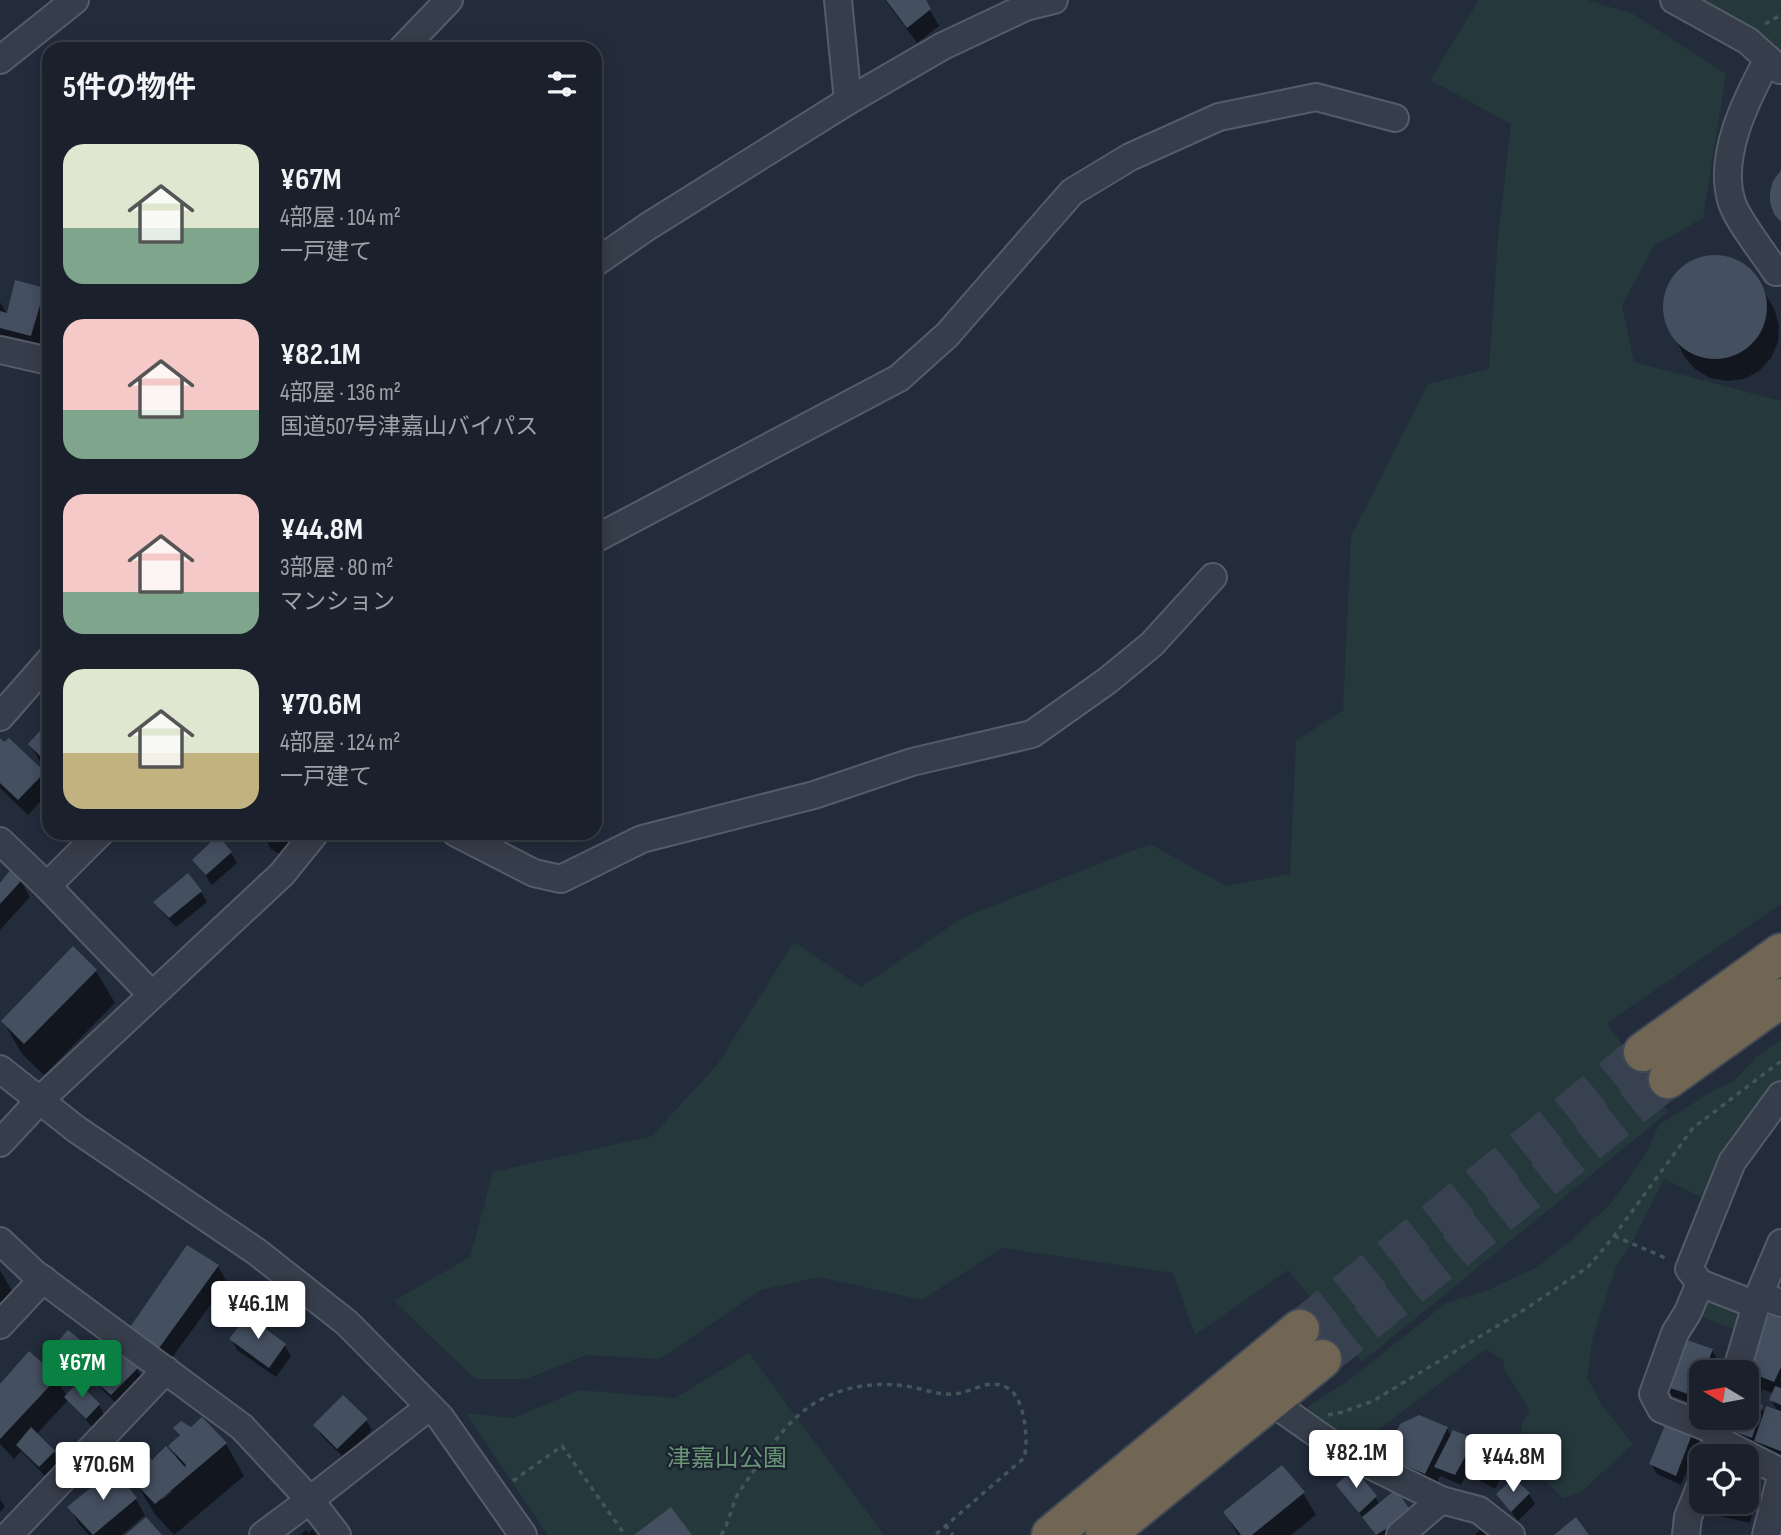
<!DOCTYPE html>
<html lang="ja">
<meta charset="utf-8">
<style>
:root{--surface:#1a212c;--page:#272e38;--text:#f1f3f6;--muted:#9fa3a9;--line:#383e48;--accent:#0b8043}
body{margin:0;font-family:"Sofia Sans Condensed","Noto Sans JP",sans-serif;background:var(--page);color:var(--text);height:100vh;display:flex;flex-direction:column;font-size:26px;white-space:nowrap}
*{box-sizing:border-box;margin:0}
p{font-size:23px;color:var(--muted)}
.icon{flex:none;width:38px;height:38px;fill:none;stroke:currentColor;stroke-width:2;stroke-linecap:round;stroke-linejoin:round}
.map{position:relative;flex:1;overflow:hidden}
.details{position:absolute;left:42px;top:42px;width:560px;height:798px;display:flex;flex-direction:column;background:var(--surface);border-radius:21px;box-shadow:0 4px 18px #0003,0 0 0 2px var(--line)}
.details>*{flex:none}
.needle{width:46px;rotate:280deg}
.fabs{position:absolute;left:1689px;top:1360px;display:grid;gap:14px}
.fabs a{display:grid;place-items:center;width:70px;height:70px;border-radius:14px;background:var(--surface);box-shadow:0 4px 18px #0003,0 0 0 2px var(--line);font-size:35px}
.price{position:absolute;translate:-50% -60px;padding:0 16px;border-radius:7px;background:#fff;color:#222;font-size:23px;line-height:46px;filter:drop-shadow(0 2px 4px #0008)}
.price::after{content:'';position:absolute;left:50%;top:42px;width:21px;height:16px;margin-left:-10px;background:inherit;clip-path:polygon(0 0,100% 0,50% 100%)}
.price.selected{background:var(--accent);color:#fff}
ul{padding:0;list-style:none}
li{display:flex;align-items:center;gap:21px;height:175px;padding:0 21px}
li span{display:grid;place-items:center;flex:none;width:196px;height:140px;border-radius:21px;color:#555}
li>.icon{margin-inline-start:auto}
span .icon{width:84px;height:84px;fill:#fffc;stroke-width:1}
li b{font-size:30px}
h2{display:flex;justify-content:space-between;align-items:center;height:84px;padding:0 21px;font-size:30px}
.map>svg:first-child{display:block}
</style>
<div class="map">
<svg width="1781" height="1535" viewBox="0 0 1781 1535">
<rect width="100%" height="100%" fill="#232c3b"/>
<g fill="#25383c">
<polygon points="1479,0 1587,0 1633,14 1726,74 1703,218 1654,246 1622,305 1634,362 1781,401 1781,904 1607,1023 1668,1112 1362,1362 1288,1270 1195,1335 1173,1273 1002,1248 922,1300 819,1277 761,1290 660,1359 586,1355 526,1379 475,1379 394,1301 470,1257 493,1172 652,1136 717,1065 794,942 861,987 962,918 1150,844 1226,886 1290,874 1296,741 1343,710 1351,536 1428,384 1489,369 1498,238 1511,124 1430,80"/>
<polygon points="1690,0 1781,0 1781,56"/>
<polygon points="1781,1040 1781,1083 1709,1201 1664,1179 1631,1244 1616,1267 1593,1337 1587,1377 1601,1404 1633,1444 1580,1493 1563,1498 1534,1470 1520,1453 1522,1424 1530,1411 1504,1369 1504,1361 1486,1349 1359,1444 1343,1437 1301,1411 1345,1383 1446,1303 1488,1290 1537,1267 1572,1240 1611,1203 1645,1155 1659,1125 1714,1090 1734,1081 1757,1056"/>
<polygon points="1702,1290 1753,1308 1744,1333 1694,1314"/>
<polygon points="749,1353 884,1535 548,1535 466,1413 513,1418 580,1390 675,1398"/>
</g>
<g fill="#0007" fill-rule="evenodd">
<polygon points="885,0 924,0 939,26 917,43"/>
<polygon points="1721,256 1737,261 1751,271 1774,308 1779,325 1778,342 1771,358 1759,371 1744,379 1727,381 1710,378 1695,369 1684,356 1665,318 1664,302 1669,286 1678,273 1690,262 1705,257"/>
<polygon points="43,289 49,299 49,335 43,357 0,341 0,302 8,316"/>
<polygon points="49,723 49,770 39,760 30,744"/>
<polygon points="0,741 43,773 49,783 49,792 28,815 0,788"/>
<polygon points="262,833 315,833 296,864 271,849"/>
<polygon points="231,853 237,863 212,885 195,860"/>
<polygon points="11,872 21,881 30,897 0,930 0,886"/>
<polygon points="201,892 207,902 176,927 162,912 156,902"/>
<polygon points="96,971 115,1003 44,1075 22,1054 3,1021"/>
<polygon points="218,1266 227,1282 166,1366 140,1346"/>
<polygon points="0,1270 12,1291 0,1303"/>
<path d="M1781,1314V1458L1762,1451L1758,1445V1447L1732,1438L1726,1428L1730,1418H1746L1751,1378L1746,1370ZM1762,1389L1774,1394L1771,1400L1778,1412L1766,1414L1759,1406Z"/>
<polygon points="248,1318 285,1346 291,1356 276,1377 237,1350 231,1339"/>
<polygon points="87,1349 93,1359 77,1375 59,1360 53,1350"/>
<polygon points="1712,1350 1718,1361 1713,1372 1701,1372 1700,1406 1672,1396 1666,1386"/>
<polygon points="137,1369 143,1379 118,1405 102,1389 96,1379"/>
<polygon points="56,1379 67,1396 78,1384 99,1405 105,1416 93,1428 68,1400 36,1435 54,1452 60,1462 45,1476 21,1451 14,1459 0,1444 0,1387"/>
<polygon points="366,1420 372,1430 344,1458 321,1435 315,1425"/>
<path d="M175,1428L226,1444L244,1476L174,1535L154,1513L135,1481L146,1471L140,1460L151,1462L178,1460L170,1446L180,1437ZM169,1489L172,1492L162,1500L160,1497Z"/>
<polygon points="1447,1428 1451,1436 1474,1440 1478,1448 1501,1455 1507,1466 1495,1489 1475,1478 1470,1468 1461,1485 1440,1476 1434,1489 1397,1473 1387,1457"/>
<polygon points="1693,1431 1699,1441 1681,1485 1657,1474 1651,1464"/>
<polygon points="1746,1466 1755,1468 1761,1478 1750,1523 1719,1516 1713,1506 1714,1502 1746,1502"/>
<polygon points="114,1471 136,1499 145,1515 122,1535 89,1535 79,1524 70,1508"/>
<polygon points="1339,1486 1375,1497 1400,1535 1376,1535"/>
<polygon points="1303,1493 1316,1515 1291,1535 1238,1535 1225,1513"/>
<polygon points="1498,1494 1529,1494 1535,1504 1518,1521"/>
<polygon points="0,1499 5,1507 0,1512"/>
<polygon points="1484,1526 1492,1535 1475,1535"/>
<polygon points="312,1529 317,1535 300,1535 306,1530 309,1533"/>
</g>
<g fill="#444f60">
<polygon points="886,0 926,0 931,9 907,28"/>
<polygon points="1781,170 1781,222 1774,214 1770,203 1770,192 1773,181"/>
<circle cx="1715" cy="307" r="52"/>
<polygon points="15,280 45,288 31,336 0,328 0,311 7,313"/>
<polygon points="49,721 49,762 48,764 28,744"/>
<polygon points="0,738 4,742 9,738 45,772 18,800 0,783"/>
<polygon points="218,835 232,852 206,875 192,860"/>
<polygon points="11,869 22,880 0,904 0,883"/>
<polygon points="188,873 202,891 169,918 153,902"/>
<polygon points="73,946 97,970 24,1044 1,1021"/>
<polygon points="187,1245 219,1265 157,1351 128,1330"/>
<polygon points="1773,1308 1781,1312 1781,1367 1774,1382 1744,1370 1755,1340"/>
<polygon points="247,1315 286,1344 269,1368 229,1339"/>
<polygon points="68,1330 89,1347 71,1366 50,1350"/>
<polygon points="1681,1338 1713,1349 1704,1372 1701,1372 1701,1380 1694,1396 1664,1386"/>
<polygon points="29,1351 58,1377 0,1439 0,1384"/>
<polygon points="120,1352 138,1368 111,1395 93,1379"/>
<polygon points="1746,1375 1757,1379 1752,1402 1763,1405 1752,1438 1724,1428 1728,1418 1746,1418"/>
<polygon points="78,1382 100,1404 86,1419 64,1397"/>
<polygon points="1775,1386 1781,1388 1781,1405 1769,1400"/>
<polygon points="343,1395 368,1419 337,1449 313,1425"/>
<polygon points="1766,1406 1781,1411 1781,1451 1754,1441"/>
<polygon points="1419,1415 1448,1427 1425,1474 1385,1457 1400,1424"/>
<polygon points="202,1417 227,1443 155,1504 133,1481 146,1469 137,1459 145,1453 152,1460 166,1446 185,1467 186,1465 168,1446 180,1435 173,1428 181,1421 191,1427"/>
<polygon points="1668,1418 1694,1429 1676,1476 1649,1464"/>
<polygon points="31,1427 55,1451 39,1467 16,1445"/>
<polygon points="1453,1430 1475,1439 1455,1475 1434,1467"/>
<polygon points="1480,1440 1502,1454 1489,1480 1467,1468"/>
<polygon points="1746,1464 1756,1466 1748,1501 1746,1501"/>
<polygon points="1282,1465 1305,1492 1252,1535 1241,1535 1223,1512"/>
<polygon points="1354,1468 1377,1496 1359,1513 1336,1485"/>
<polygon points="114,1469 137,1498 93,1535 67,1507"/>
<polygon points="1514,1478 1530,1493 1511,1512 1496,1494"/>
<polygon points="1396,1489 1412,1513 1376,1535 1362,1517"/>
<polygon points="1712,1502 1747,1502 1745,1513 1711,1506"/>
<polygon points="671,1507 692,1535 634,1535"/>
<polygon points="146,1517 162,1535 125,1535"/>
<polygon points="1576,1517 1589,1535 1554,1535"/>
</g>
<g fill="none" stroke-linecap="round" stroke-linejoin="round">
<g stroke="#384150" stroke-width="38" stroke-dasharray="38 19" stroke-linecap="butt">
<polyline points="1300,1329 1643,1052"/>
<polyline points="1322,1359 1668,1079"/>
</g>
<defs>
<g id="minor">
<polyline points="838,0 848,101"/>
<polyline points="1674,0 1748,41 1780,70"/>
<polyline points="402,49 449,0"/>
<path d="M1768,59C1746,100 1717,157 1732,203C1738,221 1765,255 1776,272"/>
<polyline points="0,60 75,0"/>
<polyline points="595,263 647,227 848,101 943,46 1026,7 1054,0"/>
<polyline points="0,350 49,361"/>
<polyline points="595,539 899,378 947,335 1072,192 1130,157 1219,117 1316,97 1395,118"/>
<polyline points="0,717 49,661"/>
<polyline points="456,833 534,873 561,879 642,839 814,795 912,762 1032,734 1107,681 1152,644 1213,577"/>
<polyline points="0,841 47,886 152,995"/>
<polyline points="47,886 100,833"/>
<polyline points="0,1069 76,1129 257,1252 347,1323 440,1417 523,1535"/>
<polyline points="0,1143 40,1100 282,874 315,833"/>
<polyline points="0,1241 34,1273 242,1427 310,1500 429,1407"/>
<polyline points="1781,1243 1759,1295 1781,1303"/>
<polyline points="1700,1283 1688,1312 1675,1333 1653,1394 1661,1409 1719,1432"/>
<polyline points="1756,1305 1700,1283 1689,1269 1732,1162 1781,1095"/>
<polyline points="0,1325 43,1279"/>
<polyline points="1736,1372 1759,1295"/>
<polyline points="1270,1401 1340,1450 1441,1500 1479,1510 1511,1535"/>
<polyline points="1716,1439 1781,1472"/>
<polyline points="9,1535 166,1370"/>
<polyline points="263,1535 310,1500 337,1535"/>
<polyline points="1400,1535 1441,1500"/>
<polyline points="1686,1535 1688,1517 1701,1485"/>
<polyline points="1766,1535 1781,1477"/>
</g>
<g id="highway">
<polyline points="1643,1052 1781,953"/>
<polyline points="1668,1079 1781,998"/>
<polyline points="1051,1535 1300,1329"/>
<polyline points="1105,1535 1322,1359"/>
</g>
</defs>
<use href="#minor" stroke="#555c69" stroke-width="30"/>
<use href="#highway" stroke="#424956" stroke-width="42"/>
<g stroke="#435559" stroke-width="3.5" stroke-dasharray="5 5" stroke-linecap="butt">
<polyline points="1765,24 1781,15"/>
<polyline points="1614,1236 1668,1259"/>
<polyline points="1328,1415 1343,1412 1373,1401 1527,1308 1588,1267 1614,1236 1693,1128 1781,1061"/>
<polyline points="513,1481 562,1446 625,1535"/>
<polyline points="945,1525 953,1535"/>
<path d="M721,1535C730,1522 731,1506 739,1492C764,1457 787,1414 828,1396C855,1384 883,1382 912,1387C926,1390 939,1395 954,1394C972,1393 990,1376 1009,1389C1025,1399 1029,1442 1024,1458L935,1535"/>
</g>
<use href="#minor" stroke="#373e4b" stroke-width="26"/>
<use href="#highway" stroke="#716654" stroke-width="38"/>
</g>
<g text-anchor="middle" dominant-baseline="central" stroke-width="5" stroke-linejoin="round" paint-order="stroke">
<g font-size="24" fill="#699776" stroke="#1c2330">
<text x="727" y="1458">津嘉山公園</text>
</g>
</g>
</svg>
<div class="fabs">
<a><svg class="needle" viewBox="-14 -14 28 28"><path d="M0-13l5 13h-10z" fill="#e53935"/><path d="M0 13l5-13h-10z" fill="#9fa3a9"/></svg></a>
<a><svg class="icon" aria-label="locate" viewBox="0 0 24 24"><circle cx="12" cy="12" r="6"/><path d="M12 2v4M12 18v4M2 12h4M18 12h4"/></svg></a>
</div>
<b class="price" style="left:258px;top:1341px">¥46.1M</b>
<b class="price selected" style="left:82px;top:1400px">¥67M</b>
<b class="price" style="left:1356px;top:1490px">¥82.1M</b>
<b class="price" style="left:1513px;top:1494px">¥44.8M</b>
<b class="price" style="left:103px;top:1502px">¥70.6M</b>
<section class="details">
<h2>5件の物件<svg class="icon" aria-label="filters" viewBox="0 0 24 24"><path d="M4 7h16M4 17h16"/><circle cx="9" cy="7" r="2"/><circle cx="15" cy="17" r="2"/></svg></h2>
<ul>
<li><span style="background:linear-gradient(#dfe7d0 60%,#7fa58c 0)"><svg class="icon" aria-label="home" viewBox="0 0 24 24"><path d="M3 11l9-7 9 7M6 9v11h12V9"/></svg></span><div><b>¥67M</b><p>4部屋 · 104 m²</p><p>一戸建て</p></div></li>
<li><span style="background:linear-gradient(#f6c9c9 65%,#7fa58c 0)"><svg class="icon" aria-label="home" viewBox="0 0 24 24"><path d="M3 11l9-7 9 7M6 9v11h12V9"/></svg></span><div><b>¥82.1M</b><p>4部屋 · 136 m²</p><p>国道507号津嘉山バイパス</p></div></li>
<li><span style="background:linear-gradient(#f6c9c9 70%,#7fa58c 0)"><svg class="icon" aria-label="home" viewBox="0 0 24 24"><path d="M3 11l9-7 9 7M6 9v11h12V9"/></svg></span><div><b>¥44.8M</b><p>3部屋 · 80 m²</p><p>マンション</p></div></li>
<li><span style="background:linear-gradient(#dfe7d0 60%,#c2b280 0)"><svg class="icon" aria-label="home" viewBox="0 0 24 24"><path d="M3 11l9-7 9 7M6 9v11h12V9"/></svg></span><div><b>¥70.6M</b><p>4部屋 · 124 m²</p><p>一戸建て</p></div></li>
</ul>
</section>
</div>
